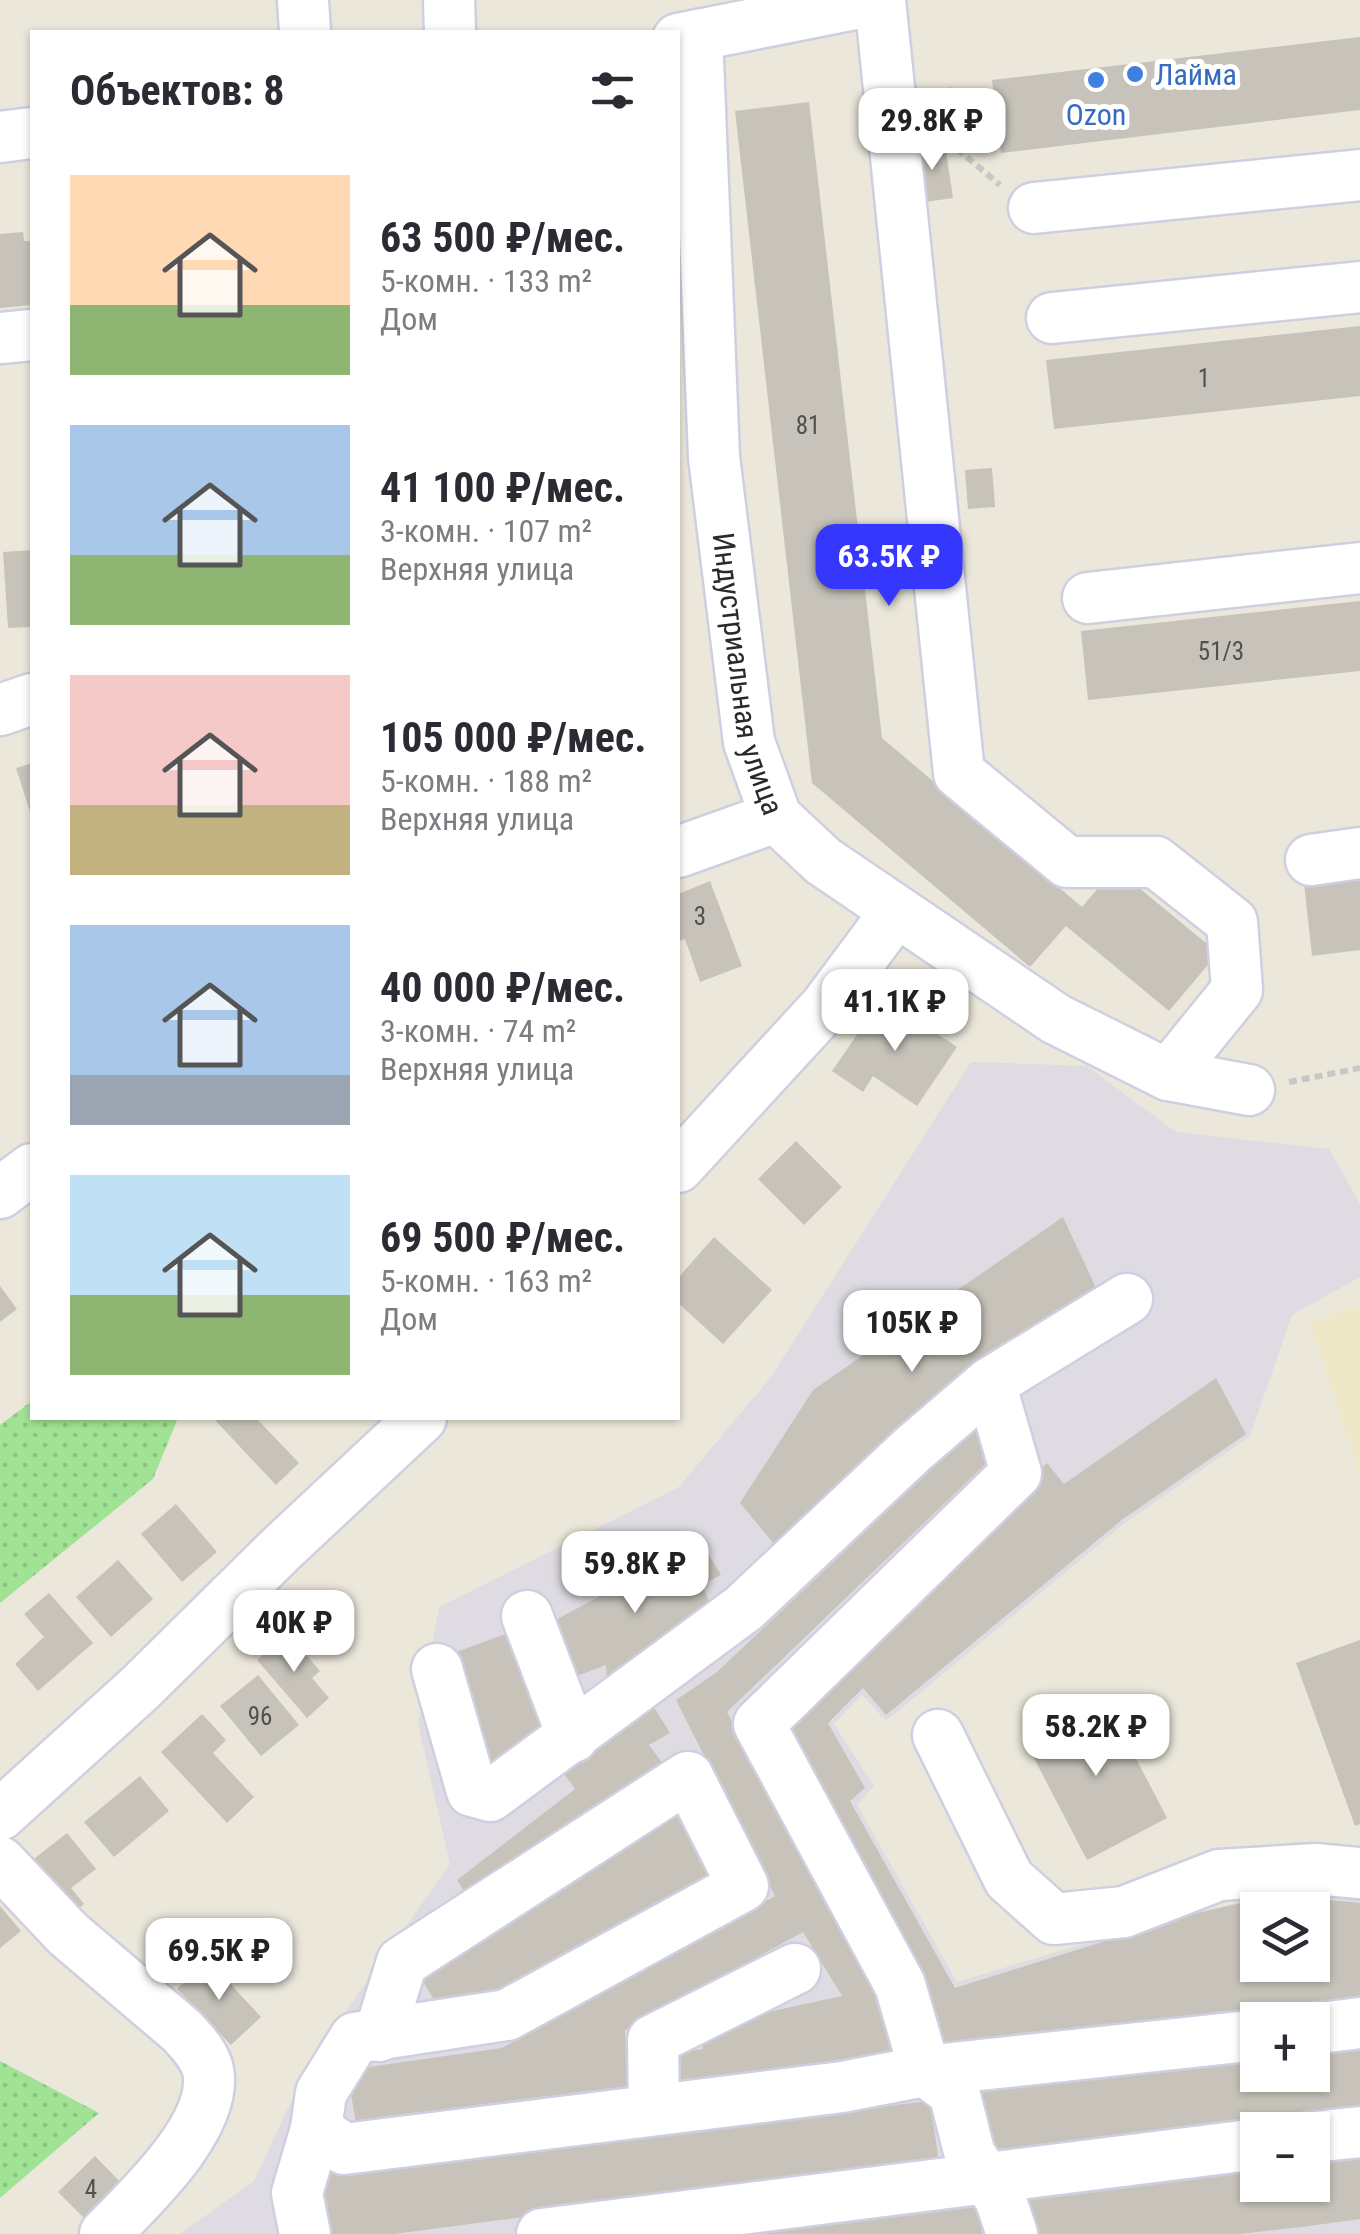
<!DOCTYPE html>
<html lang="ru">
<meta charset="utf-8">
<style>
:root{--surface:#fff;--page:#f7f7f7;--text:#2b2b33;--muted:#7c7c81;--accent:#3637fd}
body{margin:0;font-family:"Roboto Condensed",sans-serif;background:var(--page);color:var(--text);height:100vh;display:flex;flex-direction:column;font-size:38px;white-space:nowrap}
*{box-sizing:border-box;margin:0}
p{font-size:32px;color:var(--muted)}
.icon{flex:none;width:55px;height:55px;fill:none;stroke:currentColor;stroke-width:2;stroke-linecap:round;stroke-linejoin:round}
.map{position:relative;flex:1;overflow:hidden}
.panel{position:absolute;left:30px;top:30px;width:650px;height:1390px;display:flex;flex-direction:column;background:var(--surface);border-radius:0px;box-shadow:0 2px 8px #0004}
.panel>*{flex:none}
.controls{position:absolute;left:1240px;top:1892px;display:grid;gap:20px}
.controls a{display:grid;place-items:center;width:90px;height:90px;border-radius:0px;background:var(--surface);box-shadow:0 2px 8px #0004;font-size:50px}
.price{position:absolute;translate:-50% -85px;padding:0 22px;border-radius:20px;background:#fff;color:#222;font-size:32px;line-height:65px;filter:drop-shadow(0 2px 5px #0008)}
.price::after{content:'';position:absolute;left:50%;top:60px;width:30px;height:22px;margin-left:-15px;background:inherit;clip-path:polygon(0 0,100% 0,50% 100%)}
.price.selected{background:var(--accent);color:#fff}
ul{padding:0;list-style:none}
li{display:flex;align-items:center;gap:30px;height:250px;padding:0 40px}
li span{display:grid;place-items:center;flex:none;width:280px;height:200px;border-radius:0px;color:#555}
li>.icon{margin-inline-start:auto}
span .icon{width:120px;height:120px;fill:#fffc;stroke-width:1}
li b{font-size:42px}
h2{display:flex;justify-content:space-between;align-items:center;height:120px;padding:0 40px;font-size:42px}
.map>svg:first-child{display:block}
</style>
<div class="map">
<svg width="1360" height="2234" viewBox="0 0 1360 2234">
<defs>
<pattern id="grass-dots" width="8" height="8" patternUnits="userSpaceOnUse" patternTransform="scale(2.5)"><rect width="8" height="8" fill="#a1e395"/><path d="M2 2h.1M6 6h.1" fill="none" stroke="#8bc380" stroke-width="1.8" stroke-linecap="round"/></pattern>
</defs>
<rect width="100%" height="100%" fill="#ebe7da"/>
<path fill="#dfdbe3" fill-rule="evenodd" d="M971,1062L1087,1066L1176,1132L1329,1149L1360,1204V1277L1292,1315L1250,1436L1125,1523L886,1721L862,1695L834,1724L874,1786L857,1805L957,1982L1132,1929L1276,1893L1360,1900V2234H180L254,2181L287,2110L331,2032L450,1864L418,1724L439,1607L679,1487L771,1377ZM1258,1910H1312V1965H1258ZM1258,2020H1312V2075H1258ZM1258,2130H1312V2185H1258Z"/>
<polygon fill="#eee8c8" points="1360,1305 1360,1476 1310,1322"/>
<g fill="url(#grass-dots)">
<polygon points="32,1401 32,1418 178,1418 153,1479 0,1603 0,1425"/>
<polygon points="0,2061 99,2113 0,2198"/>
</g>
<g fill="#c7c3ba" fill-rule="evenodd">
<polygon points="1360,37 1360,110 1001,153 992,80"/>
<polygon points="951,87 970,102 956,120 937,105"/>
<polygon points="809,102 882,738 1082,907 1115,868 1218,953 1169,1011 1066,926 1030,967 812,783 735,111"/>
<polygon points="945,144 953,198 919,203 911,149"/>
<polygon points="23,232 24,241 32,241 32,305 0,308 0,234"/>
<polygon points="1360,326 1360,396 1054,429 1046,360"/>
<polygon points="992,468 995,507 968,509 965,470"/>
<polygon points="32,550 32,627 8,628 3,552"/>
<polygon points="1360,601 1360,671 1088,700 1081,631"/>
<polygon points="32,763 32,818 16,768"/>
<polygon points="1360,876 1360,950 1312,956 1304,883"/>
<polygon points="710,881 742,966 700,982 685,939 678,941 678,894"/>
<polygon points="883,997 957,1047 917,1106 873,1076 863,1092 832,1071"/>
<polygon points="796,1141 842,1187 804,1225 758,1179"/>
<polygon points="1063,1217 1097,1290 970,1367 774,1544 740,1503 813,1390"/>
<polygon points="714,1237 772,1290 723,1344 678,1303 678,1278"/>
<polygon points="0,1286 17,1309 0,1322"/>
<path d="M1216,1378L1246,1434L1123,1519L886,1715L863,1688L828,1723L865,1788L850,1801L955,1988L1188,1915L1277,1895L1360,1903V2001L936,2053L933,2007L898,1952L771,1725L1047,1463L1064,1484ZM1258,1910H1312V1965H1258Z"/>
<polygon points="213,1418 256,1418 299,1463 276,1485"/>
<polygon points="974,1429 996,1454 727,1712 892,2018 897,2063 677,2083 678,2052 703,2049 698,2027 842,1996 803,1932 625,2030 628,2091 357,2130 347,2070 502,2048 775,1896 676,1700 717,1672"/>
<polygon points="176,1504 217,1552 182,1582 141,1534"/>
<polygon points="701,1542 721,1575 702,1585 712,1608 607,1682 606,1665 566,1680 548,1624"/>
<polygon points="118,1560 153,1599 111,1637 76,1597"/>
<polygon points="49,1593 93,1643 38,1691 15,1664 44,1637 24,1614"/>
<polygon points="511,1632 550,1737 482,1766 448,1655"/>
<polygon points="287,1633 320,1671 312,1678 329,1698 307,1718 257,1660"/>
<polygon points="1360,1640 1360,1824 1355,1826 1296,1663"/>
<polygon points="258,1675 299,1725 261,1756 220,1706"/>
<polygon points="1104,1697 1167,1818 1087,1860 1024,1739"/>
<polygon points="652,1704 670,1733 649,1745 667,1769 471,1902 457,1880 575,1789 558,1765"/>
<polygon points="202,1714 226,1740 213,1753 254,1797 227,1823 161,1752"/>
<polygon points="140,1776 169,1811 114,1857 84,1822"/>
<polygon points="679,1814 715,1877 477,2008 444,2016 413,1965"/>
<polygon points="67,1833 96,1869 71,1888 84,1904 72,1915 30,1862"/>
<polygon points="0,1906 21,1931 0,1948"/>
<polygon points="208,1960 261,2017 231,2045 177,1989"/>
<polygon points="1360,2041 1360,2117 985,2150 978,2083 1258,2052 1258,2075 1312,2075 1312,2046"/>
<polygon points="930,2101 939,2162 394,2234 329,2234 320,2171"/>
<polygon points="1360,2151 1360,2219 1302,2227 1239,2234 1025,2234 1012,2192 1258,2163 1258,2185 1312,2185 1312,2157"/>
<polygon points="95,2156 123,2185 87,2221 58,2192"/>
<polygon points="980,2201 982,2234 738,2234"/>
</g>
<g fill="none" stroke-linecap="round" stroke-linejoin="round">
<defs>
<g id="minor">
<polyline points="303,0 305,32"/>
<polyline points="449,0 450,32"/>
<polyline points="880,0 959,773 1067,862 1156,862 1232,922 1237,990 1168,1075"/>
<path id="s1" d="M697,35L714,457L749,742L776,817L823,861L1056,1019L1168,1075L1249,1090"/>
<polyline points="678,39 875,0"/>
<polyline points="0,137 32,133"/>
<polyline points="1034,208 1360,175"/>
<polyline points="1052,318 1360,287"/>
<polyline points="0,338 32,335"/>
<polyline points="1088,598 1360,568"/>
<polyline points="0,710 32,699"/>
<polyline points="678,852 776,817"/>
<polyline points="1311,860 1360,853"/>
<polyline points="678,1167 826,1006 895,913"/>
<polyline points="0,1193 32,1169"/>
<polyline points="527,1616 573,1737"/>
<polyline points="437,1669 472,1791 490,1796 744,1608 913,1449 990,1383"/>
<polyline points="938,1735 1009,1879 1054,1919 1124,1912 1219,1875 1315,1869 1360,1873"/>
<polyline points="0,1815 140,1688 281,1549 421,1418"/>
<path d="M0,1862L68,1934L182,2031C192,2042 204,2054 208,2070C219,2125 140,2198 105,2234"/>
<polyline points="1312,2029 1360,2023"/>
<polyline points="654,2109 653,2040 795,1969"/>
<polyline points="316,2129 344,2149 842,2087 925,2071 1258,2035"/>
<polyline points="1312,2137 1360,2132"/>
<polyline points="305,2234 297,2193 316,2129 321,2093 355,2038 507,2015 743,1886 688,1777 402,1962 379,2036"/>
<polyline points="542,2234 1258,2144"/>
<polyline points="1012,2234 1000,2198 970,2155 954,2092 925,2071 900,1985 759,1724 1016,1473 990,1383 1127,1299"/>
</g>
</defs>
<use href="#minor" stroke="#cfcfe2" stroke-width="55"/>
<g stroke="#c7c7c7" stroke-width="6" stroke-dasharray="8 5" stroke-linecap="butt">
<polyline points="937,132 1000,185"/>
<polyline points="1289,1082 1360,1068"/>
</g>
<use href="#minor" stroke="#fff" stroke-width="50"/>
</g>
<g fill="#3f7fe0" stroke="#fff" stroke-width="4">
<circle cx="1135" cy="74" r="10"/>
<circle cx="1096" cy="80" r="10"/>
</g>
<g text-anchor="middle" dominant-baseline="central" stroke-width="10" stroke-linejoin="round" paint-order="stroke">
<g font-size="25" fill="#50504d">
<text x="1204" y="378">1</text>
<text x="808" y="425">81</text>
<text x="1221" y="651">51/3</text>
<text x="700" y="916">3</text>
<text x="260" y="1716">96</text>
<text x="91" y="2189">4</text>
</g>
<g font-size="30" fill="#366cbe" stroke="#fff" text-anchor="start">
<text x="1155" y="74">Лайма</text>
<text x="1096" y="114" text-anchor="middle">Ozon</text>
</g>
<g font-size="30" fill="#292929" stroke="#fff">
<text stroke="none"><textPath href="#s1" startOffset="642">Индустриальная улица</textPath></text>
</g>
</g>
</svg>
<div class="controls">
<a><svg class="icon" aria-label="layers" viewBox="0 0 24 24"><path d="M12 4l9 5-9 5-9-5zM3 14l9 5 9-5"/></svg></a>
<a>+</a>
<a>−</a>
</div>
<b class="price" style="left:932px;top:173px">29.8K ₽</b>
<b class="price selected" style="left:889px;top:609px">63.5K ₽</b>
<b class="price" style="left:895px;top:1054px">41.1K ₽</b>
<b class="price" style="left:912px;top:1375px">105K ₽</b>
<b class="price" style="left:635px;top:1616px">59.8K ₽</b>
<b class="price" style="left:294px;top:1675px">40K ₽</b>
<b class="price" style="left:1096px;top:1779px">58.2K ₽</b>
<b class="price" style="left:219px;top:2003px">69.5K ₽</b>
<section class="panel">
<h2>Объектов: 8<svg class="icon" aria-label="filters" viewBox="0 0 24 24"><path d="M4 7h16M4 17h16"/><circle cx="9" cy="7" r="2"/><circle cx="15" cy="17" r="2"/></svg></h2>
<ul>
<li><span style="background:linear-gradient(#ffd9b3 65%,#8fb573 0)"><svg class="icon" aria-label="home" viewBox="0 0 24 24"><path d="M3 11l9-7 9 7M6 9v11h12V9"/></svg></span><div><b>63 500 ₽/мес.</b><p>5-комн. · 133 m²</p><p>Дом</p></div></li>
<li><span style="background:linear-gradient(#a9c7e8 65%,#8fb573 0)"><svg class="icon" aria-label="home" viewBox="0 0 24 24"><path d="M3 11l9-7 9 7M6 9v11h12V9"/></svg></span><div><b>41 100 ₽/мес.</b><p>3-комн. · 107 m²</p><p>Верхняя улица</p></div></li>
<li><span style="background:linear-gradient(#f6c9c9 65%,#c2b280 0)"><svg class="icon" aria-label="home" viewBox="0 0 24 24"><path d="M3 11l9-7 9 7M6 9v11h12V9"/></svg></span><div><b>105 000 ₽/мес.</b><p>5-комн. · 188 m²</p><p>Верхняя улица</p></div></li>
<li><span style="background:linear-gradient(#a9c7e8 75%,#9aa5b1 0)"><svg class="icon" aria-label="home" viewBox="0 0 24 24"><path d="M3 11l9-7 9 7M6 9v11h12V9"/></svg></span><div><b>40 000 ₽/мес.</b><p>3-комн. · 74 m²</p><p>Верхняя улица</p></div></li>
<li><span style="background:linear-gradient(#bfe0f5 60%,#8fb573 0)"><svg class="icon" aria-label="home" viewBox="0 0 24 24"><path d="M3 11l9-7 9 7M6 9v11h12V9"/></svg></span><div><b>69 500 ₽/мес.</b><p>5-комн. · 163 m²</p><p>Дом</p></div></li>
</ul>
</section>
</div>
